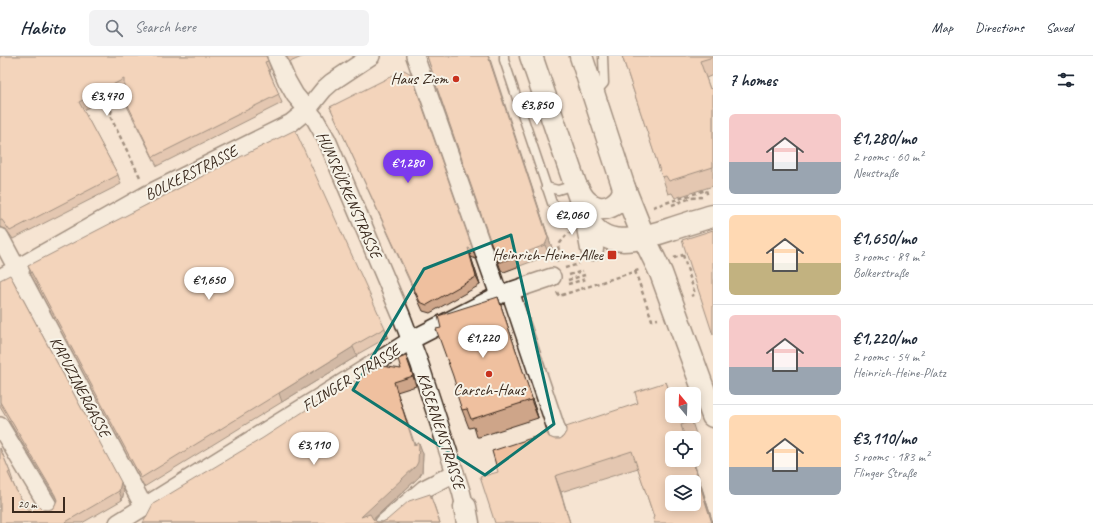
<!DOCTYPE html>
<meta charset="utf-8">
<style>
:root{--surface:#fff;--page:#f2f2f3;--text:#1f2937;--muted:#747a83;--line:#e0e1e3;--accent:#7c3aed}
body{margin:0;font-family:Caveat,sans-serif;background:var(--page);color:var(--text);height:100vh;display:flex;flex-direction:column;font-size:15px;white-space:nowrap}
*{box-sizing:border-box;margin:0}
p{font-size:13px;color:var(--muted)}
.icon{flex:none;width:22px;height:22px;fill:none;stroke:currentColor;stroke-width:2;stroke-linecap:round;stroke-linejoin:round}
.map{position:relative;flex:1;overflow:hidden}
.side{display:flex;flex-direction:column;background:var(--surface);width:380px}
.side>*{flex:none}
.needle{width:26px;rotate:341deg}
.buttons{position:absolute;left:665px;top:331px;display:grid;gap:8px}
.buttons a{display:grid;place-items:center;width:36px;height:36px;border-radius:6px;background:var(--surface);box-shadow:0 2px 10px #0003;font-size:20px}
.scale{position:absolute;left:12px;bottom:10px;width:53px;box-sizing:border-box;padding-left:4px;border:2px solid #3b2a1e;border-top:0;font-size:11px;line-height:14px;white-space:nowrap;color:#3b2a1e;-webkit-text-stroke:3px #f7f3e8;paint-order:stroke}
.price{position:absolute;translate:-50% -34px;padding:0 9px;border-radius:14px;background:#fff;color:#222;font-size:13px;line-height:26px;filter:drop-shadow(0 1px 2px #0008)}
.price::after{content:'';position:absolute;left:50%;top:24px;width:12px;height:9px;margin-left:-6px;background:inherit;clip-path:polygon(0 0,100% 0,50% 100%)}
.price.current{background:var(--accent);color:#fff}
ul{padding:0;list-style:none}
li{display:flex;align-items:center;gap:12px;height:100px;padding:0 16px}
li+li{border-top:1px solid var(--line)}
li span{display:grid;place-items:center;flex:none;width:112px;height:80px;border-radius:6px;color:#555}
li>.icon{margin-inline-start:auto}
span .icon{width:48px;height:48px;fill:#fffc;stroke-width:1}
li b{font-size:17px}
h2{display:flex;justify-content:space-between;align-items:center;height:48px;padding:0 16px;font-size:17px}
header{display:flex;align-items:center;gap:24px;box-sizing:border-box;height:56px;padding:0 20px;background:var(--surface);border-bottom:1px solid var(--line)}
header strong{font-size:19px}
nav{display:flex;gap:22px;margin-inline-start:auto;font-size:14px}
.search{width:280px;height:36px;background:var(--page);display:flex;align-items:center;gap:10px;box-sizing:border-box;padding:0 14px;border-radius:6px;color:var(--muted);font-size:15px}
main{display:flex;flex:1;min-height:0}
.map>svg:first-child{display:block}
</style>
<header>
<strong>Habito</strong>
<div class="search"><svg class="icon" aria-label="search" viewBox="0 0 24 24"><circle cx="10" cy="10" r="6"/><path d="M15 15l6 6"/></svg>Search here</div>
<nav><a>Map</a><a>Directions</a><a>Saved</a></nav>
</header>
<main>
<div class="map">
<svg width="713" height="467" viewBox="0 0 713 467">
<rect width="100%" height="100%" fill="#f5e4d2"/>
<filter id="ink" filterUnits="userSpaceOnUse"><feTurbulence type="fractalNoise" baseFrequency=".025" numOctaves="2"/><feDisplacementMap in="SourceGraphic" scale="8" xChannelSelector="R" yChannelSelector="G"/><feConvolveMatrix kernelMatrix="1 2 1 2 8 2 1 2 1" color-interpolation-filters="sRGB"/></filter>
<g filter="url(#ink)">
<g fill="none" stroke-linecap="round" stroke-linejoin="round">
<defs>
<g id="lane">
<polyline points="504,0 504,4 552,147 564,156 583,159"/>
<polyline points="596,36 604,27 603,0"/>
<polyline points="546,131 558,134 574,129"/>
</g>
<g id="street">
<polyline points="276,0 287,25 295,39 315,63 327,84 401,259 420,309 461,435 465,451"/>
<polyline points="415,0 499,239"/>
<polyline points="0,181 144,451"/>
<polyline points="0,222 148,138 291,67 307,54 324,33 332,26 371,0"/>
<polyline points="510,235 562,390"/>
<polyline points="0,370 50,453"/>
<polyline points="118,467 413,283 499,239 552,221"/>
<polyline points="384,467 424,433 455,417"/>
</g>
<g id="secondary">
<polyline points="531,0 586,160 592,193"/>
<polyline points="581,0 624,132 644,182 661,217 713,360"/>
<path d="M578,133C581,140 586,147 593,150C606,157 623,146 624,132"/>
<path d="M586,160C602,196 640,183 668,174C683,169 698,164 713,160"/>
<polyline points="465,451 468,467"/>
</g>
</defs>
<use href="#lane" stroke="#3b2a1e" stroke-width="11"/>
<use href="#street" stroke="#3b2a1e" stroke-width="20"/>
<use href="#secondary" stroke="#3b2a1e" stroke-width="25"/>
<g stroke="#3b2a1e" stroke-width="2.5" stroke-dasharray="4 3" stroke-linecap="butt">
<polyline points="118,34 110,60 141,123"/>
<polyline points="672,149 691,142 702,141"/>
<polyline points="653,151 706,134 708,141"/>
<polyline points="690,197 683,199 695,238 691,240"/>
<polyline points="674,202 683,199"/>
<polyline points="556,205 561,202 558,190 567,178 570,177"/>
<polyline points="565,212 579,208"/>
<polyline points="635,215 652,264 658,263"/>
<polyline points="569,219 583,215"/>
<polyline points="568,224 585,219"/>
<polyline points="568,228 586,223"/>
<polyline points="557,236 559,240 639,214"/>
</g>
<use href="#lane" stroke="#f7f3e8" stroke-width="8"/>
<use href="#street" stroke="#f7f3e8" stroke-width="17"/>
<use href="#secondary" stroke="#f7f3e8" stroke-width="22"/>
</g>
<g fill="#cea589" stroke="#3b2a1e">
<polygon points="0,0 266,0 271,13 269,14 282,47 157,110 127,50 124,41 124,34 83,54 118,119 121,128 13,183 6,173 0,171"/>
<polygon points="286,0 304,0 290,6"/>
<polygon points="427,0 489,0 552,192 549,199 504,216 501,214 436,29 437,30"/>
<polygon points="622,0 713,0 713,19 706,22 710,33 713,32 713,130 675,142 672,137 668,138"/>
<polygon points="411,18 476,203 471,201 480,229 430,257 423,255 334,59 330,51"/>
<polygon points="28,210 385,272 388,281 356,299 357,300 282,346 144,431 31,219"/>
<polygon points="0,224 124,435 122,444 82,467 0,467 0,392 10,416 13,425 12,425 16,434 28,454 42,453 47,454 52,453 55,449 57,444 0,350"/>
<polygon points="504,259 538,361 538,362 479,381 477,381 474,371 469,372 462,354 457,333"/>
<polygon points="410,310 416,330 397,336 415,389 419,387 423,398 422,416 419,421 373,464 377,466 382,466 434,449 440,467 143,467 401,313"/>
<polygon points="666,326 670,337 672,360 690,360 697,381 694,383 694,382 672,382 672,404 693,404 713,467 654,461 638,412 561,436 498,416 549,381 554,383 560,383 563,381 566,376 638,347"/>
</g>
<g fill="#a7866f" stroke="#3b2a1e">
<polygon points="488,0 552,192 549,199 545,189"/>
<polygon points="468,192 471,201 480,229 476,221"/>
<polygon points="498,241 538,361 538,362 531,344"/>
<polygon points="353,291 357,300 282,346 279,337"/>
<polygon points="419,387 423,398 422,416 419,421 369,467 361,461"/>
<polygon points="692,404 693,404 713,467 712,467"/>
<polygon points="555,420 561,436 570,467"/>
<polygon points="121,426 124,435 122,444 119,435"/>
</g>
<g fill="#efc09f" stroke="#3b2a1e" fill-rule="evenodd">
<polygon points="0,0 266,0 268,5 265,6 279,38 153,101 124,41 124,23 79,46 118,119 10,175 2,164 0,164"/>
<polygon points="427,0 488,0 548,182 545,189 501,206 497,204 436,29 437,30"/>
<polygon points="622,0 713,0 713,1 700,5 710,33 713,32 713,111 669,125 666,120 662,121"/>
<polygon points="404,14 411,18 473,194 468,192 476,221 427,249 420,246 330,51"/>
<polygon points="295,74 385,272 353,290 353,291 279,337 141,422 28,210 228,107"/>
<polygon points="713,174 713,279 682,184"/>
<polygon points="10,219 121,426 119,435 64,467 0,467 0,392 10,416 8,417 16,434 28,454 38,449 42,453 47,454 52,453 55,449 57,444 55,439 0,346 0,224"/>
<polygon points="498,241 532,342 531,344 472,363 471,363 467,353 462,354 455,333 457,333 453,320 436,273 441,272 438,260"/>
<polygon points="406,300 413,320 394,326 414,389 419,387 418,406 416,410 361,461 370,458 373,463 377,466 382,466 387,464 409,445 430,438 440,467 143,467 153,448 263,382 309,352 378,311 382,310 401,313 398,303"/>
<path d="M666,326L670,337L681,334L683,338H672V360H690L691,365L681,369L685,382H672V404H692L712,467H654L653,462L654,461L632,395L555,420L570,467H495L480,421L498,416L492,395L547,377L549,381L554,383H560L563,381L566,376V371L638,347L635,336ZM672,426H694V448H672Z"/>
</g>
</g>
<path d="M0 0H713V467H0ZM511,179L554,368L485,419L353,334L424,213Z" fill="#f5e4d2" fill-opacity=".55" fill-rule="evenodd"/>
<path fill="none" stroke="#0f766e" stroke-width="3" stroke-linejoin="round" d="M511,179L554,368L485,419L353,334L424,213Z"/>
<g fill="#c8321e" stroke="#f7f3e8" stroke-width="1.5">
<circle cx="456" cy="23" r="4"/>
<rect x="607" y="194" width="10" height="10" rx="2"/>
<circle cx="489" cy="318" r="4"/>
</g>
<g text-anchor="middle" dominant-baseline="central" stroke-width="4" stroke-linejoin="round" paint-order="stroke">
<g font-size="16" fill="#3b2a1e" stroke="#f7f3e8" text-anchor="end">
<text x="448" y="23">Haus Ziem</text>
<text x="603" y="199">Heinrich-Heine-Allee</text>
<text x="489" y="334" text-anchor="middle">Carsch-Haus</text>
</g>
<g font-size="16" fill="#3b2a1e" stroke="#f7f3e8">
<text transform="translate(191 117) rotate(-27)">BOLKERSTRASSE</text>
<text transform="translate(349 139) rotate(66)">HUNSRÜCKENSTRASSE</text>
<text transform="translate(351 322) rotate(-32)">FLINGER STRASSE</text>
<text transform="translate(80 331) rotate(62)">KAPUZINERGASSE</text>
<text transform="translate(441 375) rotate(72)">KASERNENSTRASSE</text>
</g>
</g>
</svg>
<div class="buttons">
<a><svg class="needle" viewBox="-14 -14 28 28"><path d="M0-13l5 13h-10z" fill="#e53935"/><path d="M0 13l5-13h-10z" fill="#747a83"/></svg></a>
<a><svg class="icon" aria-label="locate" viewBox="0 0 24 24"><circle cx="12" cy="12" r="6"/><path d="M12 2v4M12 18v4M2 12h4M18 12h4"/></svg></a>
<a><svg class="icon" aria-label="layers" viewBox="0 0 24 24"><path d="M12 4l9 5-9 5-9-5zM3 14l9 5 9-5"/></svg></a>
</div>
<div class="scale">20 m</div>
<b class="price" style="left:107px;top:61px">€3,470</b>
<b class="price" style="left:537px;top:70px">€3,850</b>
<b class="price current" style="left:408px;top:128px">€1,280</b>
<b class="price" style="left:572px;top:180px">€2,060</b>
<b class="price" style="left:209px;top:245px">€1,650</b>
<b class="price" style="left:483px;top:303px">€1,220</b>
<b class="price" style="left:314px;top:410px">€3,110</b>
</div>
<section class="side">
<h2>7 homes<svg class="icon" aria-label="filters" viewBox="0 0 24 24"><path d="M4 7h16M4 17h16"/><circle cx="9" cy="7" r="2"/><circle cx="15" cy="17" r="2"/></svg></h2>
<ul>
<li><span style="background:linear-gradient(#f6c9c9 60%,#9aa5b1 0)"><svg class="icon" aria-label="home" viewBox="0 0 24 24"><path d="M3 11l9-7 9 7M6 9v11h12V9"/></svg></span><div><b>€1,280/mo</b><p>2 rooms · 60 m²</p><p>Neustraße</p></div></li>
<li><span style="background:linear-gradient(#ffd9b3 60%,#c2b280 0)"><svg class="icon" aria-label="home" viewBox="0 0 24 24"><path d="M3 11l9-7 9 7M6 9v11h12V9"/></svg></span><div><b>€1,650/mo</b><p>3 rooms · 89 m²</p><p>Bolkerstraße</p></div></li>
<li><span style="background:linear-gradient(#f6c9c9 65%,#9aa5b1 0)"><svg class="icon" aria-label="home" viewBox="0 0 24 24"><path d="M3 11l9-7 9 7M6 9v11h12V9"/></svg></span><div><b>€1,220/mo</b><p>2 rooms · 54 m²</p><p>Heinrich-Heine-Platz</p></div></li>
<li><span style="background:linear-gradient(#ffd9b3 65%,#9aa5b1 0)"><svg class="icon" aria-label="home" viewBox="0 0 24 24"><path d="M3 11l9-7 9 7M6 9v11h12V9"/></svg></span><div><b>€3,110/mo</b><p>5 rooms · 183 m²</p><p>Flinger Straße</p></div></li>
</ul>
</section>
</main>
